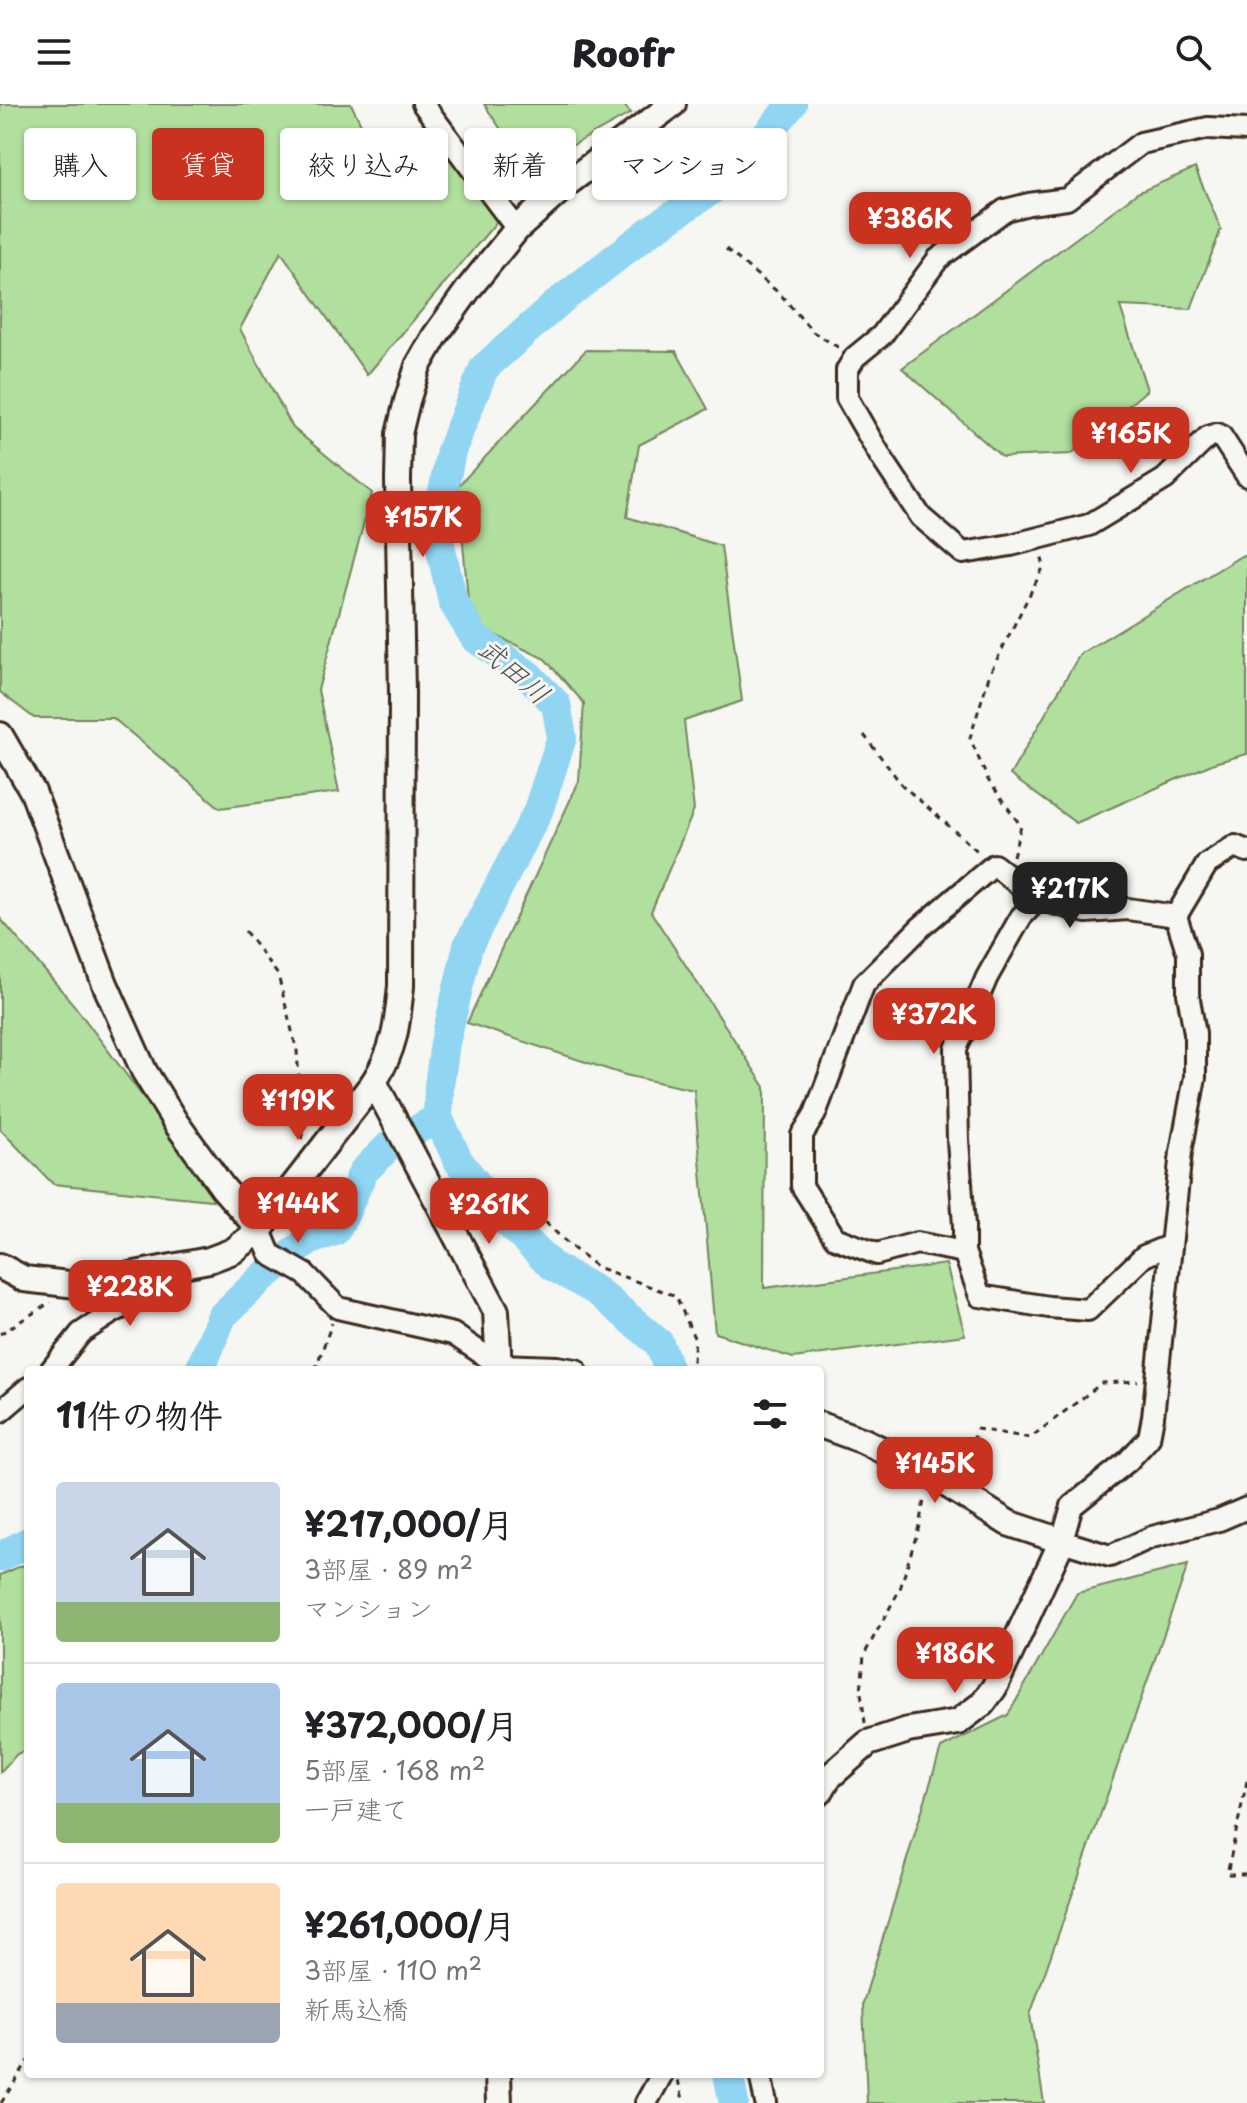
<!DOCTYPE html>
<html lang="ja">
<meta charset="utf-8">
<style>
:root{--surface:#fff;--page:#f6f6f6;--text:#202124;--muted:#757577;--line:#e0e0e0;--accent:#c8321e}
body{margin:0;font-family:"Playpen Sans","Klee One",sans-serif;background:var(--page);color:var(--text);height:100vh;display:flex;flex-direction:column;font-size:30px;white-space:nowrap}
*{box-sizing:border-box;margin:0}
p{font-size:26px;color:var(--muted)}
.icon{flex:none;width:44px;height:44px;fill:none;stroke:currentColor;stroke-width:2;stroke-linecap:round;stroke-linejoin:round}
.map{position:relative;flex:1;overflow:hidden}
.details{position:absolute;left:24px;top:1262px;width:800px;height:712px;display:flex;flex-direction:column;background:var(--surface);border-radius:8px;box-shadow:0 2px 6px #0004}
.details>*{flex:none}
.top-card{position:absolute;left:24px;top:24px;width:800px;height:72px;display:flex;gap:16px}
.price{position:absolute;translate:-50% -68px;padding:0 18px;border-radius:16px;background:var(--accent);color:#fff;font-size:26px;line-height:52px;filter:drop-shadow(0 2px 4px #0008)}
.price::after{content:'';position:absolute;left:50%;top:48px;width:24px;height:18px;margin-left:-12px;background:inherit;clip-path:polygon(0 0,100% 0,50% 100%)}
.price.selected{background:#222;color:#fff}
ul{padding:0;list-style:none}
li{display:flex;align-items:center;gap:24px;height:200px;padding:0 32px}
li+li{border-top:2px solid var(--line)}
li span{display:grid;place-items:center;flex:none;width:224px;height:160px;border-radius:8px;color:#555}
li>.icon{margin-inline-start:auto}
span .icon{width:96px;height:96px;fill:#fffc;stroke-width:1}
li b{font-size:34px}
h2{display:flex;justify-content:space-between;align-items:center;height:96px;padding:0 32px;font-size:34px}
.pill{padding:0 28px;border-radius:8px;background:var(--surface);box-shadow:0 2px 6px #0004;font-size:28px;line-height:72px}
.pill.selected{background:var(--accent);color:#fff}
header{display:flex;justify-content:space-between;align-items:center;height:104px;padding:0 32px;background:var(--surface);font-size:36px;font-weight:800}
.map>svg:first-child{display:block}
</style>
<header><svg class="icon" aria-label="menu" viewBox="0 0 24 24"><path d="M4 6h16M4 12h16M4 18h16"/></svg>Roofr<svg class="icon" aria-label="search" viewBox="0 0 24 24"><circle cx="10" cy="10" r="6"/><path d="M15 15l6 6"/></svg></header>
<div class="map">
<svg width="1247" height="1999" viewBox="0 0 1247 1999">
<rect width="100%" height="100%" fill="#f6f6f2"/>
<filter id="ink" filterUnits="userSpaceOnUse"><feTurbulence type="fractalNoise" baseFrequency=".0125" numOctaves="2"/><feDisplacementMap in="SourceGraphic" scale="16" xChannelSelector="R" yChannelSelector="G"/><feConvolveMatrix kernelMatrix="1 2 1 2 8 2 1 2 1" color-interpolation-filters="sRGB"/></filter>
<g filter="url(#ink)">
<g fill="#b0df9e" stroke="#76845e" stroke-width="2">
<polygon points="0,0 351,0 380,58 437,25 499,115 367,271 281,148 240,225 293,324 372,389 318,586 339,688 220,704 113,614 34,614 0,588"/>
<polygon points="484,0 623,0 631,9 528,66"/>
<polygon points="1195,64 1221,125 1191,205 1120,202 1147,286 1071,350 1002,353 902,264 1137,89"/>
<polygon points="586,246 676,247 708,305 639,341 627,413 721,442 742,597 684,617 694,706 651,808 765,983 764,1184 946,1160 965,1231 793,1254 715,1229 694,986 625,971 467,919 579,677 584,599 545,555 470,519 458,382"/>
<polygon points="1241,452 1247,452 1247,650 1214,659 1076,719 1010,671 1080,550"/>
<polygon points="0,814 74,901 221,1097 53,1080 0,1025"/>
<polygon points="28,1459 28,1645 17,1650 0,1668 0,1471"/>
<polygon points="1188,1461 1030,1911 1044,1999 867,1999 863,1899 941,1644 1008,1611 1077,1489"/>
</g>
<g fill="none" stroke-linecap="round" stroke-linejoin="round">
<g stroke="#90d5f2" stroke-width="30">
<polyline points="200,1266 222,1212 263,1173 308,1137 335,1127 344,1111 363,1068 390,1041 438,1014"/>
<polyline points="669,1266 659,1239 598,1188 552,1162 508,1119 459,1058 438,1014 439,982 445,939 468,842 538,707 562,633 556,600 527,570 475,534 453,498 436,424 451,347 484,264 560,197 650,127 734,71 792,0"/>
<polyline points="0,1453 28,1438"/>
<polyline points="728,1970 734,1999"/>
</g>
<defs>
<g id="minor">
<polyline points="423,0 517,125"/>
<polyline points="1247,26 1208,24 1141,39 1067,95 1029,100 1005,106 938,155 882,231 855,253 847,266 847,294 881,353 921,413 963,449 1011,441 1089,421 1165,375 1208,333 1217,330 1221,332 1247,372"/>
<polyline points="1247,747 1235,742 1207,760 1176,812 1188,850 1188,890 1195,929 1195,973 1181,1048 1153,1313 1149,1334 1128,1357 1072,1402 1062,1437 1110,1452 1152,1433 1219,1416 1247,1404"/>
<polyline points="260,1126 270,1150 305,1170 338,1204 453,1230 499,1261 557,1263 576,1266"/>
<polyline points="1171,1141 1144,1152 1088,1206 1049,1203 980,1192 964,1148 917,1139 877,1150 835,1134 802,1082 802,1031 815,1010 864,880 921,823 994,761 1038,795 1086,808 1128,805 1176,812"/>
<polyline points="964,1148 964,1122 958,1036 956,945 987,873 1021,813 1038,795"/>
<polyline points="51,1266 81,1229 113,1208 160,1186 165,1164"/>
<polyline points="0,1308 28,1284"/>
<polyline points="760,1970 766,1999"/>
<polyline points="646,1999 662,1970"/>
</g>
<g id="tertiary">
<polyline points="0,631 33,688 105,880 144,967 176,1019 223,1084 260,1126"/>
<polyline points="374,978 496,1207 499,1266"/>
<path d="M0,1162L24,1175L77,1181L209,1156L233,1147L260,1126L283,1095L374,978C395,944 397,922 401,882L402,589L398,376L399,330L407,297L418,262L435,232L470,183L517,125L569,78L673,0"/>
<polyline points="820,1321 864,1337 930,1370 1008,1419 1062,1437 994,1584 982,1600 958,1618 908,1626 868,1639 828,1674 820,1688"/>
<polyline points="498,1970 499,1999"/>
</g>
</defs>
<use href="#minor" stroke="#3b2a1e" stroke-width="26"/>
<use href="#tertiary" stroke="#3b2a1e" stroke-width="30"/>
<g stroke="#3b2a1e" stroke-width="3" stroke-dasharray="6 6" stroke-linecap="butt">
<polyline points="726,145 780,190 813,228 841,245"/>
<polyline points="864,631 902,681 981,750"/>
<polyline points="1013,752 1021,722 988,676 970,634 990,569 1044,462 1041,451"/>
<polyline points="245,827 278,871 297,947 303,1031 301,1038"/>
<polyline points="511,1085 568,1140 597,1163 676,1192 695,1236 692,1266"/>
<polyline points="0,1230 51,1198"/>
<polyline points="315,1266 332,1219"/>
<polyline points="952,1360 965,1359 977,1325 1030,1334 1102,1279 1138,1277"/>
<polyline points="865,1619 861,1588 864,1551 900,1485 918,1426 925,1392"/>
<polyline points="1247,1677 1227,1770 1247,1770"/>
<polyline points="678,1976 684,1999"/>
<polyline points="1,1999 28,1957"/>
</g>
<use href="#minor" stroke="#f6f6f2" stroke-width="20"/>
<use href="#tertiary" stroke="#f6f6f2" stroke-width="24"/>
</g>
</g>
<g text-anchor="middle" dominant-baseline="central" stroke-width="6" stroke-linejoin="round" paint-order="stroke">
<g font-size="28" font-style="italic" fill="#505553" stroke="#f6f6f2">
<text transform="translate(515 566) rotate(41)">武田川</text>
</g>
</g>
</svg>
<b class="price" style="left:910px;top:156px">¥386K</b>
<b class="price" style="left:1131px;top:371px">¥165K</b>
<b class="price" style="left:423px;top:455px">¥157K</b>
<b class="price selected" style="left:1070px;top:826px">¥217K</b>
<b class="price" style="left:934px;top:952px">¥372K</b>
<b class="price" style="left:298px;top:1038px">¥119K</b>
<b class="price" style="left:298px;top:1141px">¥144K</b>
<b class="price" style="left:489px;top:1142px">¥261K</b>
<b class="price" style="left:130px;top:1224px">¥228K</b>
<b class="price" style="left:935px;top:1401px">¥145K</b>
<b class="price" style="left:955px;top:1591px">¥186K</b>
<div class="top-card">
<a class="pill">購入</a>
<a class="pill selected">賃貸</a>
<a class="pill">絞り込み</a>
<a class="pill">新着</a>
<a class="pill">マンション</a>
</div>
<section class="details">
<h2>11件の物件<svg class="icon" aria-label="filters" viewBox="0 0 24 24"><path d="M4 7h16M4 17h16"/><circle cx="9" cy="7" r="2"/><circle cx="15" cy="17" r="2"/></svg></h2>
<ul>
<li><span style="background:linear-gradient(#c9d6e8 75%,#8fb573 0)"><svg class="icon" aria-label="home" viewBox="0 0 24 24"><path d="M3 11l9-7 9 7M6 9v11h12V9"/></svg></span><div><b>¥217,000/月</b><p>3部屋 · 89 m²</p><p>マンション</p></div></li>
<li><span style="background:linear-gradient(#a9c7e8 75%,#8fb573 0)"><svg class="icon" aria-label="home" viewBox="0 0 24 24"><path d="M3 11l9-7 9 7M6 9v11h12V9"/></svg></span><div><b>¥372,000/月</b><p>5部屋 · 168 m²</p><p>一戸建て</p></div></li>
<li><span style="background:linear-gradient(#ffd9b3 75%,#9aa5b1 0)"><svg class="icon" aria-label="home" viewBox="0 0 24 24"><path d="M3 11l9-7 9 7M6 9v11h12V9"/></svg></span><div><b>¥261,000/月</b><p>3部屋 · 110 m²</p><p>新馬込橋</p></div></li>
</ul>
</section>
</div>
